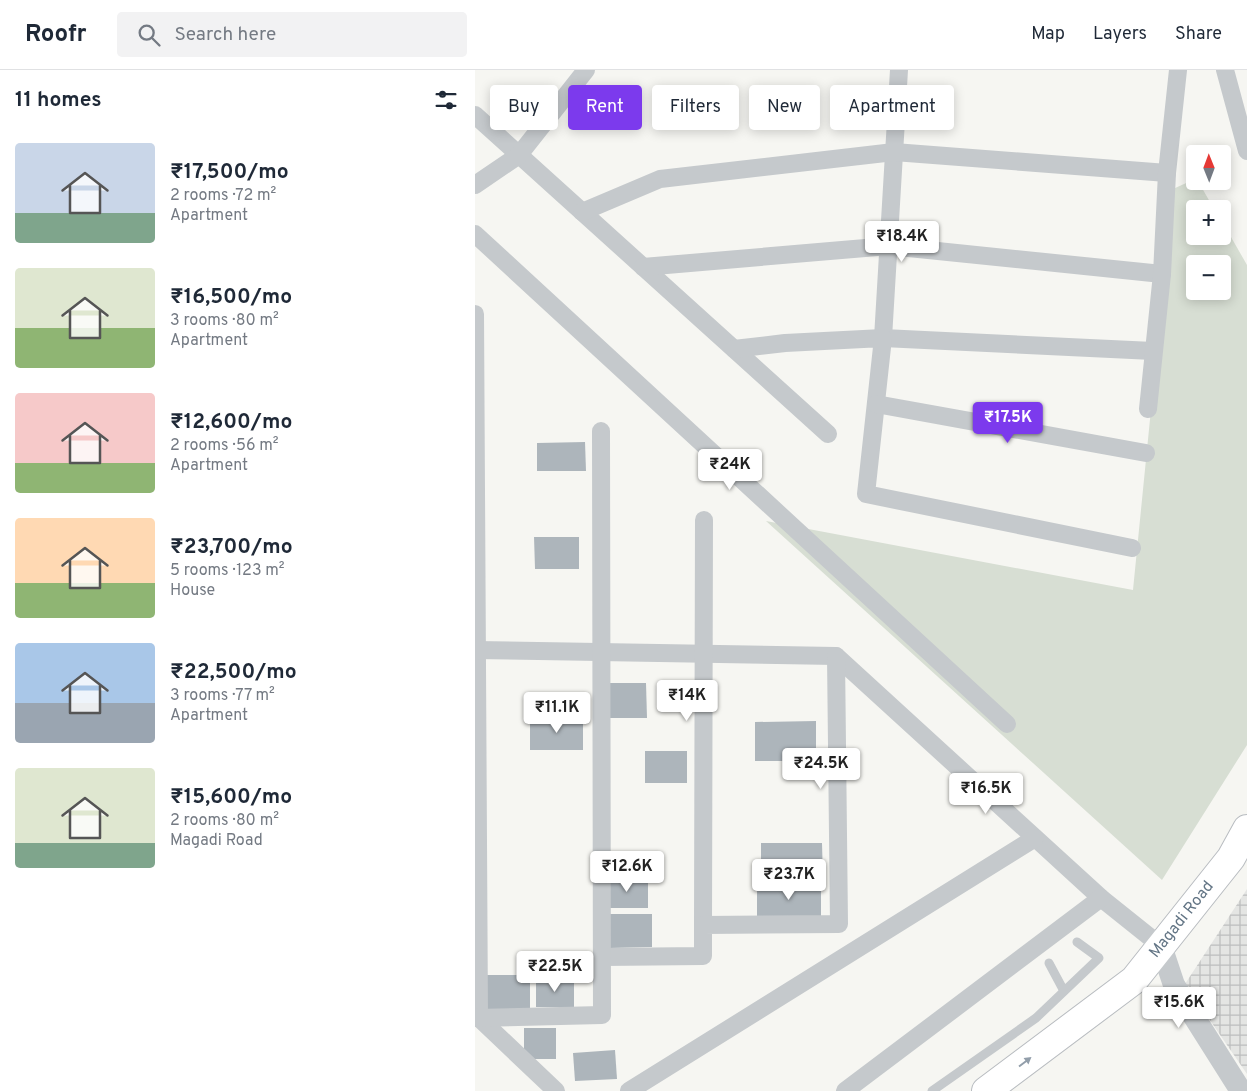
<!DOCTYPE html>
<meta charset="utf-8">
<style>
:root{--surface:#fff;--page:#f2f2f3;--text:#1f2937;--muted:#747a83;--line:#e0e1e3;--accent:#7c3aed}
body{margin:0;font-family:Overpass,sans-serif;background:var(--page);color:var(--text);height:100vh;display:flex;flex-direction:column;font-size:19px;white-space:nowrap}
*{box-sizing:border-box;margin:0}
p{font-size:16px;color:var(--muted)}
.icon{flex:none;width:28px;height:28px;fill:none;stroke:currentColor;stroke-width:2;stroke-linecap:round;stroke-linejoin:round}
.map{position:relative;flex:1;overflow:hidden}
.panel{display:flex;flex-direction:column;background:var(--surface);width:475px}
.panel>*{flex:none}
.guide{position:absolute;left:15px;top:15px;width:475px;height:45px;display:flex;gap:10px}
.needle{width:32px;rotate:359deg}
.tools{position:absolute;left:711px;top:75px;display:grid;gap:10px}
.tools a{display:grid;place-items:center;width:45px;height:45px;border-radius:5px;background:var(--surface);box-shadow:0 2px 12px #0003;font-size:25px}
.price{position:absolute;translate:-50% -42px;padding:0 11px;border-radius:5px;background:#fff;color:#222;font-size:16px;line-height:32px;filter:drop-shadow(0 1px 2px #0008)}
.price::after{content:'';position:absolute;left:50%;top:30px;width:15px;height:11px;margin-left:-8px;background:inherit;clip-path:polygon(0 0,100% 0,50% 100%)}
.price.selected{background:var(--accent);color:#fff}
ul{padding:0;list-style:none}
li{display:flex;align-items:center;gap:15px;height:125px;padding:0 15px}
li span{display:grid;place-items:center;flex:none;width:140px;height:100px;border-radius:5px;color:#555}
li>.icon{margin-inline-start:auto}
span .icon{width:60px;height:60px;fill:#fffc;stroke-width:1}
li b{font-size:21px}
h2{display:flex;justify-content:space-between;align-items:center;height:60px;padding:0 15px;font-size:21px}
.tag{padding:0 18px;border-radius:5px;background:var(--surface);box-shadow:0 2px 12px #0003;font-size:18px;line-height:45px}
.tag.selected{background:var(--accent);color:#fff}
header{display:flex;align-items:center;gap:30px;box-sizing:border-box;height:70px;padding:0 25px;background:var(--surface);border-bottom:1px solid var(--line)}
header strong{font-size:24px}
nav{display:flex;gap:28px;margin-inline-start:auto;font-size:18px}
.search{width:350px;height:45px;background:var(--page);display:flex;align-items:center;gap:12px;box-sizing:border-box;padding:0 18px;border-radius:5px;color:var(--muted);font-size:19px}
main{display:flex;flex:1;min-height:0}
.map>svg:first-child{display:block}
</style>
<header>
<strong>Roofr</strong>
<div class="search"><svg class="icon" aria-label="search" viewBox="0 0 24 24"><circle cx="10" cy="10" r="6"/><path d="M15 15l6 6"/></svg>Search here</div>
<nav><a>Map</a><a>Layers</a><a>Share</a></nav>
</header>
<main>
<section class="panel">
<h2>11 homes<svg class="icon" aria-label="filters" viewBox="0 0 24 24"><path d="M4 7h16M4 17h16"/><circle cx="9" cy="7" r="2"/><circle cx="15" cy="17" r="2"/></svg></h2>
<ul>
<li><span style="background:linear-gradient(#c9d6e8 70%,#7fa58c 0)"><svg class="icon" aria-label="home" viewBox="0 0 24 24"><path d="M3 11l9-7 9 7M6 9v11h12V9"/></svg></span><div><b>₹17,500/mo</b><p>2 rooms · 72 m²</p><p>Apartment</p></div></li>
<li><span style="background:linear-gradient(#dfe7d0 60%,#8fb573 0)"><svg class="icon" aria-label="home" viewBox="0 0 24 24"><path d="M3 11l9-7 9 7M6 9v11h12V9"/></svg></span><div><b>₹16,500/mo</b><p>3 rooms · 80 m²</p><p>Apartment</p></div></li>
<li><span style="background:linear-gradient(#f6c9c9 70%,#8fb573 0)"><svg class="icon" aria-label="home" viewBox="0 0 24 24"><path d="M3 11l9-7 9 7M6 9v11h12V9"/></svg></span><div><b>₹12,600/mo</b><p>2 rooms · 56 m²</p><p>Apartment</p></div></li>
<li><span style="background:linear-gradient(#ffd9b3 65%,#8fb573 0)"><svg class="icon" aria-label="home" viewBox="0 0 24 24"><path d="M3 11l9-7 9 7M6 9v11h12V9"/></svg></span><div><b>₹23,700/mo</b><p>5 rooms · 123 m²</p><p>House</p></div></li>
<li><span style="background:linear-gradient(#a9c7e8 60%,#9aa5b1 0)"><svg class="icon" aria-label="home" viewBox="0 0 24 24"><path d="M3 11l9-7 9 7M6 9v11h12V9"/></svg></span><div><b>₹22,500/mo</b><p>3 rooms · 77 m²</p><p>Apartment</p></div></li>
<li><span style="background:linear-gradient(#dfe7d0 75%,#7fa58c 0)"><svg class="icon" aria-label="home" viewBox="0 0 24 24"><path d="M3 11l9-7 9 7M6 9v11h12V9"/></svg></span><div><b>₹15,600/mo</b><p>2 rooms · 80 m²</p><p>Magadi Road</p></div></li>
</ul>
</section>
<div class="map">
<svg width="772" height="1021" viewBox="0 0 772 1021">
<defs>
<pattern id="industrial-grid" width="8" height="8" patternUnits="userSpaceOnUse" patternTransform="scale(1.25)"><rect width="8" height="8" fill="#e4e5e3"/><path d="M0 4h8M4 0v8" fill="none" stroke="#bcbebe"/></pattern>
</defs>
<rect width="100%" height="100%" fill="#f6f6f2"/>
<polygon fill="url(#industrial-grid)" points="772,819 772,1004 710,914"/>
<path fill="#d7ded3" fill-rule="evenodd" d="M720,109V111H723L739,139H720V166H748V153L772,195V675L687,810L291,451L658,520L698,119ZM720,194H748V221H720Z"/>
<g fill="#adb5bb">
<polygon points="110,372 111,401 62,401 62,373"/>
<polygon points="59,467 104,467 104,499 60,499"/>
<polygon points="133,613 171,613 172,648 133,648"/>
<rect x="55" y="648" width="53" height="32"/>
<polygon points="341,651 341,691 280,691 280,652"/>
<rect x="170" y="681" width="42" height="32"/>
<polygon points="286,773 347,773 348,810 286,810"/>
<polygon points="132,808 173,808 173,838 131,838"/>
<rect x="282" y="812" width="64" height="37"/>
<polygon points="135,844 177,844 177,877 135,878"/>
<rect x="12" y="905" width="43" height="34"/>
<rect x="61" y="910" width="38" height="27"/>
<rect x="49" y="958" width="32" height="31"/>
<polygon points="140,980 142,1009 100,1011 98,983"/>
</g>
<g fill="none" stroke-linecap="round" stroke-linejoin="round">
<defs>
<g id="primary">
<path id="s1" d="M511,1021L659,910L756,788L772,759"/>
</g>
</defs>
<use href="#primary" stroke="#b8bcc0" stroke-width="30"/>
<g stroke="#c5c9cc" stroke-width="9">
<polyline points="574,893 589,921"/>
<polyline points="457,1021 561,948 624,888 602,872"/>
</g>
<g stroke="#c5c9cc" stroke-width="18">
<polyline points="424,0 408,268 678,281"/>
<polyline points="750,0 772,81"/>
<polyline points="0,45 353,364"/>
<polyline points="0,115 44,85 111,0"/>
<polyline points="107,142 185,109 419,82 692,103"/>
<polyline points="0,164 532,654"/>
<polyline points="168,197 414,176 687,204"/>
<polyline points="0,244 4,948 81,1021"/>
<polyline points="259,279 310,273 408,268 391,424 657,478"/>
<polyline points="401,334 671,383"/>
<polyline points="673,339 687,204 692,103 703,0"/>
<polyline points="0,580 361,586 626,828 686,876"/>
<polyline points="228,855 229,450"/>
<polyline points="127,887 228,886 228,855 364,854 361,586"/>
<polyline points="0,948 127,945 126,361"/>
<polyline points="154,1021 560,768"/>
<polyline points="370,1021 626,828"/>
</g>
<polyline stroke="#c5c9cc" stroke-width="22" points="686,876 699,915 766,1021"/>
<use href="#primary" stroke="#fff" stroke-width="28"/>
</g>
<defs><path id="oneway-solid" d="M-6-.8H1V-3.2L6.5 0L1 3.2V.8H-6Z" transform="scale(1.25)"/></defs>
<use fill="#929eaa" href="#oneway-solid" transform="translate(550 992) rotate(-37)"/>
<g text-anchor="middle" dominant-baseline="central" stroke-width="5" stroke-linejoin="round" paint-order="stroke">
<g font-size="16" fill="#637585" stroke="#fff">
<text stroke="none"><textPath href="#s1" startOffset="262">Magadi Road</textPath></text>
</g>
</g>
</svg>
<div class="tools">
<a><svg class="needle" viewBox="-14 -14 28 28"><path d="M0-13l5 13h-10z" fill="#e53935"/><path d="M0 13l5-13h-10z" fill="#747a83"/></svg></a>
<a>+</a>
<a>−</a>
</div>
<b class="price" style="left:427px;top:193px">₹18.4K</b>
<b class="price selected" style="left:533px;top:374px">₹17.5K</b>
<b class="price" style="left:255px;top:421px">₹24K</b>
<b class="price" style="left:212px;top:652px">₹14K</b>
<b class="price" style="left:82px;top:664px">₹11.1K</b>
<b class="price" style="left:346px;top:720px">₹24.5K</b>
<b class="price" style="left:511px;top:745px">₹16.5K</b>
<b class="price" style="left:152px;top:823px">₹12.6K</b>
<b class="price" style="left:314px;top:831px">₹23.7K</b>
<b class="price" style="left:80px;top:923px">₹22.5K</b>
<b class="price" style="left:704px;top:959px">₹15.6K</b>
<div class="guide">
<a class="tag">Buy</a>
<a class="tag selected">Rent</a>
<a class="tag">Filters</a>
<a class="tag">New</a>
<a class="tag">Apartment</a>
</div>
</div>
</main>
